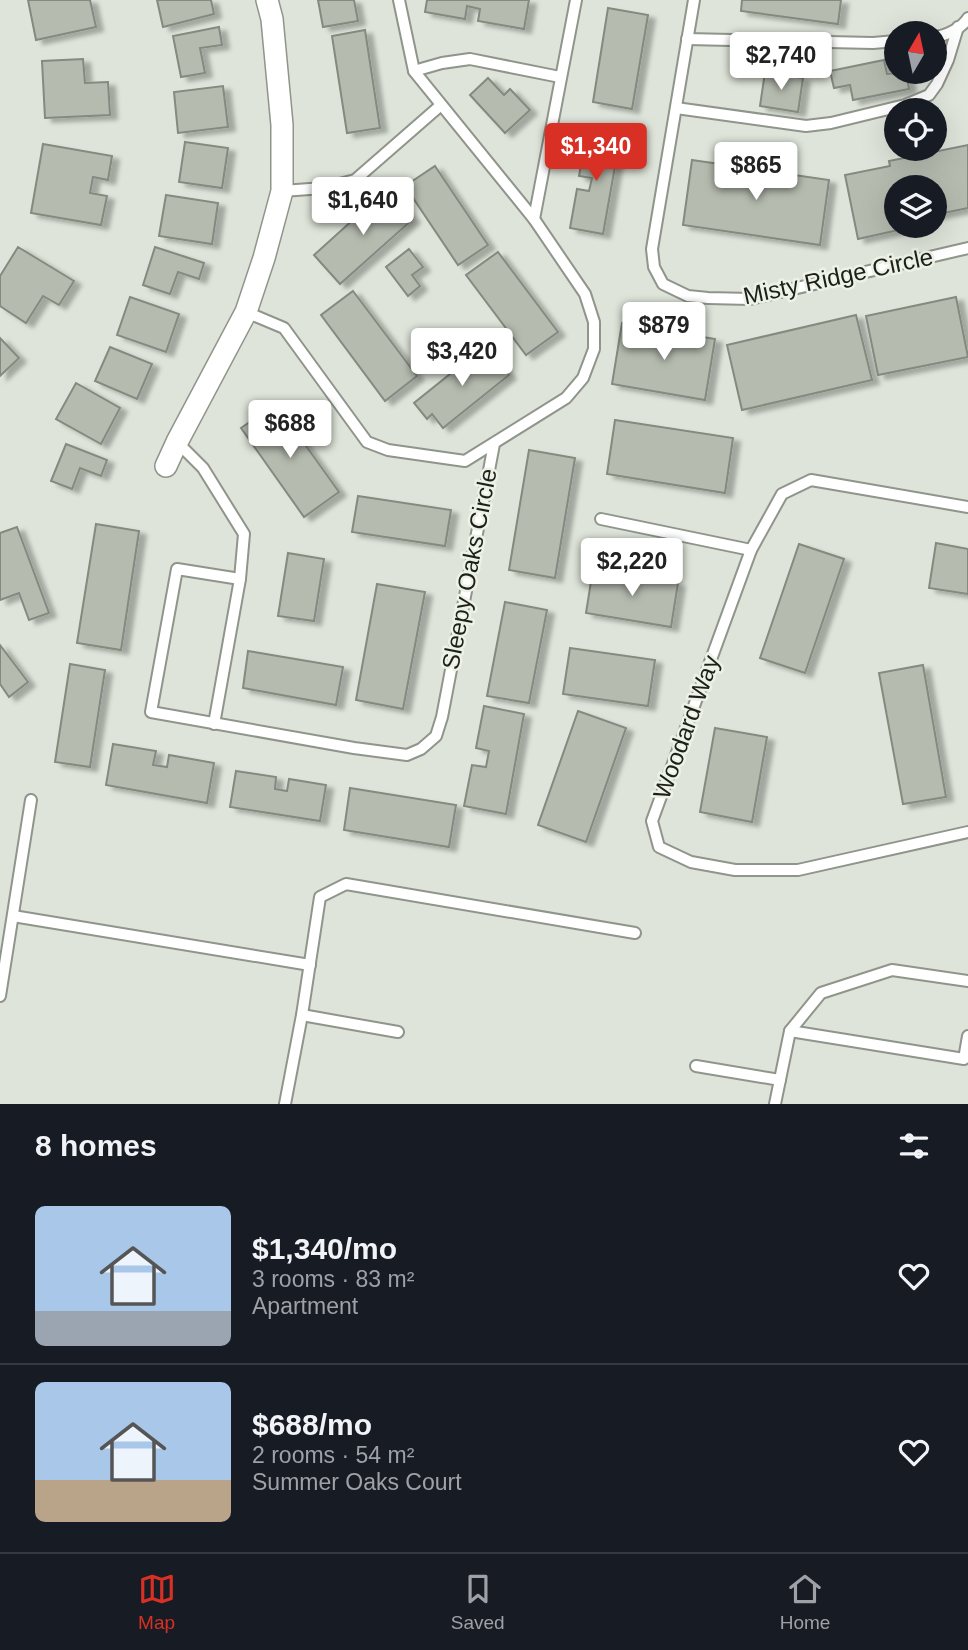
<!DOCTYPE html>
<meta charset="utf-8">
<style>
:root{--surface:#171b24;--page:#20242c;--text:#f1f3f6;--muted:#9ea1a6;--line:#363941;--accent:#d93025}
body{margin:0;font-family:Helvetica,sans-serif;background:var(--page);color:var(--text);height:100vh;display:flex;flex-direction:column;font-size:26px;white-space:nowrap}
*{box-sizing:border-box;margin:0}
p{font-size:23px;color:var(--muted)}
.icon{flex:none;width:38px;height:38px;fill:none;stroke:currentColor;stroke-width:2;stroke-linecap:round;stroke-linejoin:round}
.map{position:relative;height:1104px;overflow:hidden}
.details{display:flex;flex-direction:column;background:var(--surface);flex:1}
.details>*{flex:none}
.needle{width:46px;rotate:9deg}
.buttons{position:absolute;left:884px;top:21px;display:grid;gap:14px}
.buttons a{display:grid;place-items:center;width:63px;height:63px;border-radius:50%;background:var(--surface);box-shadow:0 7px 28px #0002;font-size:35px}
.price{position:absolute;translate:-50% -60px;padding:0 16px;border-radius:7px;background:#fff;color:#222;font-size:23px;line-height:46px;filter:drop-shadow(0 2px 4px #0008)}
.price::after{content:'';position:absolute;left:50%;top:42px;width:21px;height:16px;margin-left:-10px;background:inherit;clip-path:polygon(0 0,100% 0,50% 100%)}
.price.current{background:var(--accent);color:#fff}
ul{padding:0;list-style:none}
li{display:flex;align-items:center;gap:21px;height:175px;padding:0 35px}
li+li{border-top:2px solid var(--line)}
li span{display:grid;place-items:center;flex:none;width:196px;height:140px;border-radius:10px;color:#555}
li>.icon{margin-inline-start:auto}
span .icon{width:84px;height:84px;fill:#fffc;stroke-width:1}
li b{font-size:30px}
h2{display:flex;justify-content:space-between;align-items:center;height:84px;padding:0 35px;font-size:30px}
.tab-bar{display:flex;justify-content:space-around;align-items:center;height:98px;border-top:2px solid var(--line);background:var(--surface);font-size:19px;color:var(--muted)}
.tab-bar a{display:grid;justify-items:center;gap:4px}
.tab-bar .current{color:var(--accent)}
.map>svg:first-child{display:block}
</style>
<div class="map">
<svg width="968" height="1104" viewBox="0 0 968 1104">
<defs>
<filter id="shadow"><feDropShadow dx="7" dy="4" stdDeviation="2" flood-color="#0004"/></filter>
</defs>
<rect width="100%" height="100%" fill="#dee4d9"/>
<g fill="#b5bbaf" stroke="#848a7f" stroke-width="2" filter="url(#shadow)">
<polygon points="28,0 90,0 96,27 36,40"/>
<polygon points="157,0 211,0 214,14 163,27"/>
<polygon points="318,0 354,0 358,21 323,27"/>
<polygon points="427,0 529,0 524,29 478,21 480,9 467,6 465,19 425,12"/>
<polygon points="742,0 841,0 838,24 741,11"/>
<polygon points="608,8 648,15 632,109 593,102"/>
<polygon points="219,27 222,45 200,48 205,73 181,77 173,36"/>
<polygon points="365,30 380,128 347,133 332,36"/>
<polygon points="83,59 85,83 108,82 110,115 45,118 42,61"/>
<polygon points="884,60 887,74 906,72 909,89 853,100 850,85 834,88 830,71"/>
<polygon points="765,72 803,78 798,112 760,106"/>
<polygon points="488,78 504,95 510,89 530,110 505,133 470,95"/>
<polygon points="223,86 228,127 178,133 174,92"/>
<polygon points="587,132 620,138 603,234 570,228 577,189 589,191 592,178 579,176"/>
<polygon points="185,142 228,148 222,188 179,182"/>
<polygon points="43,144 112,156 108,180 93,177 90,193 107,196 101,225 31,213"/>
<polygon points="968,145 968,208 934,215 934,187 896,187 896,226 902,226 903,229 858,239 845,175 890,166 889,161"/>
<polygon points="692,160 829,180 820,245 683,225"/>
<polygon points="435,166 488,245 458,265 405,186"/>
<polygon points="386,190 413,219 340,284 314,255"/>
<polygon points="166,195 218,203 212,244 159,236"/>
<polygon points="18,247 74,281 59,305 43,296 26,323 0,306 0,276"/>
<polygon points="155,247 204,263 199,279 178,272 170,294 143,285"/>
<polygon points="409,249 423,267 412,275 420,286 408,296 386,267"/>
<polygon points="498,252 558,332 526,355 466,275"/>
<polygon points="353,291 417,376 385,401 321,315"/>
<polygon points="130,297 179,314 166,352 117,335"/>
<polygon points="956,297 968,357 878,375 866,316"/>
<polygon points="856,315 872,380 742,410 727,345"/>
<polygon points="622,323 715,339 705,400 612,384"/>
<polygon points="0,338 19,358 0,376"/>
<polygon points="485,346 509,375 443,428 432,414 427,419 414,403"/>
<polygon points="110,347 152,364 137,399 95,381"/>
<polygon points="76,383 120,408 101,444 56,419"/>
<polygon points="276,404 339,492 304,517 241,428"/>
<polygon points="615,420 733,438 725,493 607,474"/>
<polygon points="66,444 107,460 101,476 80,468 72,489 51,481"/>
<polygon points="529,450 575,458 555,578 509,570"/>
<polygon points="358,496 451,510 445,546 352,532"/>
<polygon points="96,524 139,531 121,650 77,643"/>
<polygon points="17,527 49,613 29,620 19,593 0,600 0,533"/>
<polygon points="936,543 968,549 968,594 929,588"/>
<polygon points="799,544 844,559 805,673 760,658"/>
<polygon points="288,553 324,559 314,621 278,616"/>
<polygon points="593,569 678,583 671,627 586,613"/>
<polygon points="377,584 425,592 403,709 356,700"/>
<polygon points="505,602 547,610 529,703 487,696"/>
<polygon points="0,645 28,682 9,697 0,684"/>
<polygon points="570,648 655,660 648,706 563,694"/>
<polygon points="248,651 343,667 336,705 243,688"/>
<polygon points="70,664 105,670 90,767 55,762"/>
<polygon points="923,665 946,797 903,804 879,673"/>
<polygon points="484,706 524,714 506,814 464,806 472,765 486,767 489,751 476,748"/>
<polygon points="578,711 626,728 586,842 538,825"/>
<polygon points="715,728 767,737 752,822 700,812"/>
<polygon points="113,744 156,751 153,765 167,767 169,755 214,763 207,803 106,785"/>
<polygon points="236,771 276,777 275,789 287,791 289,779 326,785 320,821 230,807"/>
<polygon points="350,788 456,805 449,847 344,830"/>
</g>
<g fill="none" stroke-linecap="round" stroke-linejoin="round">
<defs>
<g id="lane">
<polyline points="694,0 652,249 654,267 663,284 688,296 708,298 750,299 968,248"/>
<path d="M934,37C946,36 962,28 968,18"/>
<polyline points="687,39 873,43 896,41"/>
<polyline points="414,71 442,63 470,59 560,77"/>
<polyline points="676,108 806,126 831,123 905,105 929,95 937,84 948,60 958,27"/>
<polyline points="282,191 324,188 355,180 441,105"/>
<polyline points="534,219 576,0"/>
<polyline points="246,312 284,328 367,442 388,450 465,461 566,398 583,378 594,349 594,322 585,294 534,219 414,71 399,0"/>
<polyline points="177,442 203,468 244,534 240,579 214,724"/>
<polyline points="968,507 811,480 782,494 751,550 652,821 659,847 691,862 735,870 798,870 968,832"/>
<polyline points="601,519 751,550"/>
<polyline points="240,579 177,569 151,712 354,748 407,755 421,749 436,736 442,717 494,444"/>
<polyline points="13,916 310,965"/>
<polyline points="0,996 31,800"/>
<polyline points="302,1015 398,1032"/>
<polyline points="790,1031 964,1059 968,1036"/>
<polyline points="696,1066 780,1080"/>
<polyline points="285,1104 302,1015 320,897 346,884 635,933"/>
<polyline points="775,1104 790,1031 821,993 892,970 968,981"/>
</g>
<polyline id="street" points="166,466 177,442 246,312 264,258 282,191 282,125 272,19 267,0"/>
</defs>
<use href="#lane" stroke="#8f958a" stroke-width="14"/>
<use href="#street" stroke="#8f958a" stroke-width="24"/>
<use href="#lane" stroke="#fff" stroke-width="10"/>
<use href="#street" stroke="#fff" stroke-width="21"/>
</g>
<g text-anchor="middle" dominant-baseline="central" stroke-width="5" stroke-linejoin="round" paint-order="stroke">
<g font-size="24" fill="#1d1f1b" stroke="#ecf2e6">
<text transform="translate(838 276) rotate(-12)">Misty Ridge Circle</text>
<text transform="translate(469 569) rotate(-79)">Sleepy Oaks Circle</text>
<text transform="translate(686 727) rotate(-70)">Woodard Way</text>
</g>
</g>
</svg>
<div class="buttons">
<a><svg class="needle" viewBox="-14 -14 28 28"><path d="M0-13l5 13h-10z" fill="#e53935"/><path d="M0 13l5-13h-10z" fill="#9ea1a6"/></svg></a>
<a><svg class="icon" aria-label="locate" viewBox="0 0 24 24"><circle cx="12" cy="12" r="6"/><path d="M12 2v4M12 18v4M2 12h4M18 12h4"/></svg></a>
<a><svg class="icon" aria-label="layers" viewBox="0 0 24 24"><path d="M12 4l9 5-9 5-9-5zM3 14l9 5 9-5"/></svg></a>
</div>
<b class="price" style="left:781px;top:92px">$2,740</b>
<b class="price current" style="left:596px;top:183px">$1,340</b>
<b class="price" style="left:756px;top:202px">$865</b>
<b class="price" style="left:363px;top:237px">$1,640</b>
<b class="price" style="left:664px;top:362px">$879</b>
<b class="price" style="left:462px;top:388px">$3,420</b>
<b class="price" style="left:290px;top:460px">$688</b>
<b class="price" style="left:632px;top:598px">$2,220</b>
</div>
<section class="details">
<h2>8 homes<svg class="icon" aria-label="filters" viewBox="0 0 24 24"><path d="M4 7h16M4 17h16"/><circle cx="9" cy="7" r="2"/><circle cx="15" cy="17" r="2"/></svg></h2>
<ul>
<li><span style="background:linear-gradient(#a9c7e8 75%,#9aa5b1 0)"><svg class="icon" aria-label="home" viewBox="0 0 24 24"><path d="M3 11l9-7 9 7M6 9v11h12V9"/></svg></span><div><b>$1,340/mo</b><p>3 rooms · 83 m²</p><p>Apartment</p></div><svg class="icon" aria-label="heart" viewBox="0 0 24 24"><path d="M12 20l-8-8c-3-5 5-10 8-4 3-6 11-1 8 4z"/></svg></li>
<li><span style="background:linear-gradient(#a9c7e8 70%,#b9a48a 0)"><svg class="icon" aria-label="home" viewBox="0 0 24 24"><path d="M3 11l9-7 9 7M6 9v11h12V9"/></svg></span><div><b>$688/mo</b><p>2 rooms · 54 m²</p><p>Summer Oaks Court</p></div><svg class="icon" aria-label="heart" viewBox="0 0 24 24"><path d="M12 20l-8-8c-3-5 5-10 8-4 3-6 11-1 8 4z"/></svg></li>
</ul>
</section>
<nav class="tab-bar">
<a class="current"><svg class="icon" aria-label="map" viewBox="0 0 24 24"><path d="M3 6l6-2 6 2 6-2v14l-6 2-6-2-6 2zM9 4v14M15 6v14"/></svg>Map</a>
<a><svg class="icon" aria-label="saved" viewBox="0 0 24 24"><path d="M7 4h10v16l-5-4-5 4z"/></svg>Saved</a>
<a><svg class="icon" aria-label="home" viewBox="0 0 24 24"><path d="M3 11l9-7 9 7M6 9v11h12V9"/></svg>Home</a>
</nav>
